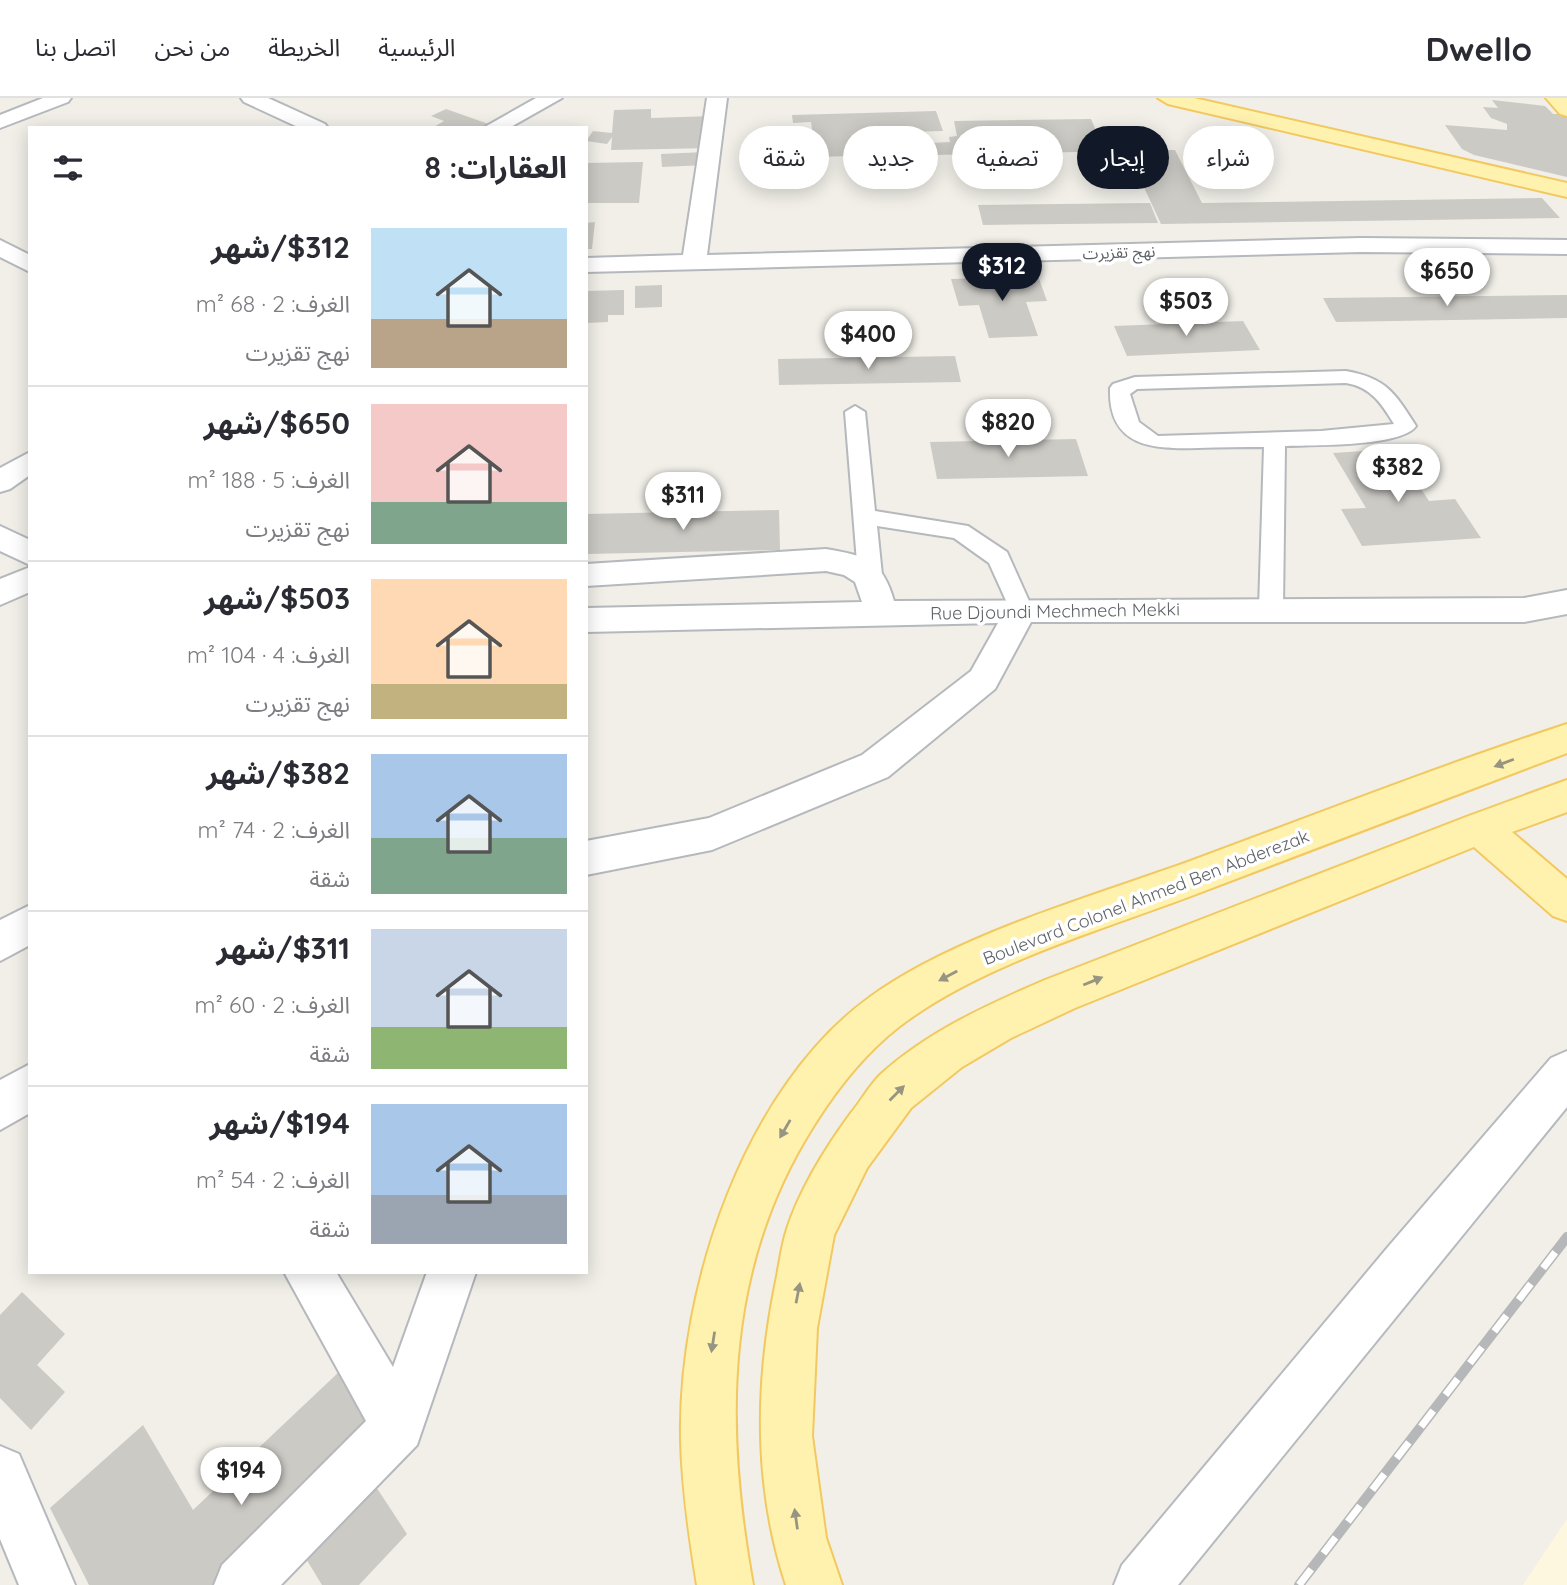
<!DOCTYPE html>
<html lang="ar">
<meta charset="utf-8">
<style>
:root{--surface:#fff;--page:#f7f7f7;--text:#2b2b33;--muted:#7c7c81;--line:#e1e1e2;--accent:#111827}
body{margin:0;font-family:Quicksand,"Noto Sans Arabic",sans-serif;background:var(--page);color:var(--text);direction:rtl;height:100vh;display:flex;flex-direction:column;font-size:26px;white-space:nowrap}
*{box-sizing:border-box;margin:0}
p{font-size:23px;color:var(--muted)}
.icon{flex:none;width:38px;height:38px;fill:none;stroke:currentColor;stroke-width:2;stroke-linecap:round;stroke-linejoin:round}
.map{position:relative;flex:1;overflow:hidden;direction:ltr}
.drawer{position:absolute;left:28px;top:28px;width:560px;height:1148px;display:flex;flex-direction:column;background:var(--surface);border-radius:0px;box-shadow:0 4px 18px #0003;direction:rtl}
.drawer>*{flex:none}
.top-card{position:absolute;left:609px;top:28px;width:665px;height:63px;direction:rtl;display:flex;gap:14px}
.price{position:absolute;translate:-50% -60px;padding:0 16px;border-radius:24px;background:#fff;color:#222;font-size:23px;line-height:46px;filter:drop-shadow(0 2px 4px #0008)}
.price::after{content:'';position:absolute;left:50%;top:42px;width:21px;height:16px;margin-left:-10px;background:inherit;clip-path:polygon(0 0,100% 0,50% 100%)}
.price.on{background:var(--accent);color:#fff}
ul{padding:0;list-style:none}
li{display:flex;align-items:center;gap:21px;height:175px;padding:0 21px}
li+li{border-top:2px solid var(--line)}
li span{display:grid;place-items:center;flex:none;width:196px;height:140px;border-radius:0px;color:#555}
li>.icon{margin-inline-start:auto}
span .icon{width:84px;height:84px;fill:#fffc;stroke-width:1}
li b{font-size:30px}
h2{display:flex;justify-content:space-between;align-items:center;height:84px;padding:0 21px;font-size:30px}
.chip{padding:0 24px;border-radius:32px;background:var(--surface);box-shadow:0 4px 18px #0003;font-size:24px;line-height:63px}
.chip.on{background:var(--accent);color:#fff}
header{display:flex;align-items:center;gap:42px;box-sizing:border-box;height:98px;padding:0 35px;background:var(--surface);border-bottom:2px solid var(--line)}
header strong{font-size:33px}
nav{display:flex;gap:38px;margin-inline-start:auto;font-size:24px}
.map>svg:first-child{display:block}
</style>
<header>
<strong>Dwello</strong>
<nav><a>الرئيسية</a><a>الخريطة</a><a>من نحن</a><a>اتصل بنا</a></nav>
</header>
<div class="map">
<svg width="1567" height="1487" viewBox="0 0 1567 1487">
<rect width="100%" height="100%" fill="#f1efe8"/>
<polygon fill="#fef7e0" points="1567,1421 1567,1487 1523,1487"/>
<g fill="#cccac5">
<polygon points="1492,2 1545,8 1553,16 1564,16 1567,19 1567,79 1474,57 1462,51 1445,27 1507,32 1507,26 1491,20 1483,9 1498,10"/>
<polygon points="446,11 497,29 497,30 432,30 444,23 431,18"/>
<polygon points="651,11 651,20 713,18 714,50 611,52 612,39 607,46 586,43 593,33 612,35 614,12"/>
<polygon points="936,13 943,33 869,35 873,53 888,52 889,57 816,59 811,24 793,25 792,17"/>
<polygon points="1091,21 1097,35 1127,35 1136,52 1175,52 1202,105 1542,100 1560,120 1161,126 1127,53 932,57 929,45 950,44 949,39 957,38 954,23"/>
<polygon points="705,54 706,67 662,69 661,56"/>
<polygon points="643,64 639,105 586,105 586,65"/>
<polygon points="1150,105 1158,125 983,127 978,107"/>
<polygon points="595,124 592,151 586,151 586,125"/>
<polygon points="1038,178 1047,203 1026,204 1038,238 989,240 979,207 959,208 951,181"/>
<polygon points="662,187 662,209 635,210 635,188"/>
<polygon points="624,192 624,217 608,217 608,224 586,225 586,193"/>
<polygon points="1567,197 1567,220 1336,224 1323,200"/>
<polygon points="1243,223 1260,252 1127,258 1114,228"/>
<polygon points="955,258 961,284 779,287 778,261"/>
<polygon points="1076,341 1088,378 937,381 930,344"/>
<polygon points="1395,351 1429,403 1455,401 1481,440 1362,448 1341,411 1366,410 1333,355"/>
<polygon points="779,412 780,452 586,456 586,416"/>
<polygon points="22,1194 65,1236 37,1267 65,1294 31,1332 0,1300 0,1217"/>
<polygon points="341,1272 392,1346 365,1372 407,1436 359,1487 322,1487 297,1446 256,1487 89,1487 50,1410 143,1327 193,1412"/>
</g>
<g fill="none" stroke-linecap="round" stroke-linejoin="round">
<defs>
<g id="service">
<path d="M1346,273C1386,280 1395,295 1416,328C1402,349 1312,347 1285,348L1283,511L1279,517L1271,520L1263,517L1259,511L1264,349C1242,349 1220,349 1198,350C1154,351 1108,350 1110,290L1113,286L1135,279ZM1346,285C1371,289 1382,306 1394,326L1321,333L1158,338L1139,324L1130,296L1137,291Z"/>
<polygon points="855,308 865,314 875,413 968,428 1007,454 1033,512 1029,518 1021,521 1013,518 989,465 954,440 877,428 882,477 878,483 862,483 858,477 845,314"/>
</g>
<g id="minor">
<polygon points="241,0 268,0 325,26 328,30 300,30 244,4"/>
<polygon points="536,0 562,0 509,30 483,30"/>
<polygon points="707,0 727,0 707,157 1361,140 1567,142 1567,156 1361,154 586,174 586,160 683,157"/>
<polygon points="0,142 30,157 30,174 0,159"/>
<polygon points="30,354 30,377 10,391 0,394 0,370"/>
<polygon points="0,428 30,442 30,467 0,453"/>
<path d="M826,451C866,458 882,461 894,503L1524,500L1567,492V516L1524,524H1031L995,591L888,679L712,752L586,777V743L709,720L862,657L971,573L998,525L586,534V510L862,504L855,484L844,477L826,473L586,488V466Z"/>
<polygon points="30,469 30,494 0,507 0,481"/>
<polygon points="30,807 30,847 0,863 0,822"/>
<polygon points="30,966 30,1015 0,1032 0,982"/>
<polygon points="284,1174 336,1174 393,1269 427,1174 476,1174 417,1347 281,1487 214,1487 222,1467 366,1323"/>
<polygon points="0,1348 19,1356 75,1487 19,1487 0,1441"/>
</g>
<polygon id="tertiary" points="43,0 71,0 68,4 0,30 0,17"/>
<polygon id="secondary" points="1567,953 1567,1009 1178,1487 1114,1487 1122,1467 1388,1149 1551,960"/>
<g id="primary">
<polygon points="1158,0 1194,0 1567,85 1567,99 1168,6"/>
<polygon points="1546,0 1567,0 1567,18 1560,16"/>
<path d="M1567,626V655C1440,703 1313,751 1186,800C1094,834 977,869 900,928C865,955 836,992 813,1029C724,1170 724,1327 753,1487H697C689,1438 682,1390 681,1341C678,1191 744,990 870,899C954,838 1087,800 1185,765C1312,718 1439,668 1567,626Z"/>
<path d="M1567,682V714L1512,734L1567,781V823L1553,818L1474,749L1075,910L1011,940L962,969L911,1010L867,1070L834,1137L817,1230L812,1338L826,1440L842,1487H786C754,1390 755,1288 775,1188C779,1170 781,1149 787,1131C800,1091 826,1049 851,1015C861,1003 869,988 880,977C927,934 987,907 1045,882L1466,719Z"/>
</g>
</defs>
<use href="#service" stroke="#b5b8bc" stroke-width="4"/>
<use href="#minor" stroke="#b5b8bc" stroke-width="4"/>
<use href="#tertiary" stroke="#b5b8bc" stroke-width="4"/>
<use href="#secondary" stroke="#b6babf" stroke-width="4"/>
<use href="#primary" stroke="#f2c960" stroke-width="4"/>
<use href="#service" fill="#fff" fill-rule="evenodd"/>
<use href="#minor" fill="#fff" fill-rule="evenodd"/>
<use href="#tertiary" fill="#fff" fill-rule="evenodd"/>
<use href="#secondary" fill="#fff" fill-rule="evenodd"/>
<use href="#primary" fill="#fff2af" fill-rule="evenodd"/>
<defs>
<polyline id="rail" points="1299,1487 1567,1139"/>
</defs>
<use href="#rail" stroke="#b6b7b8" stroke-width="10"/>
<use href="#rail" stroke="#fff" stroke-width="7" stroke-dasharray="20" stroke-linecap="butt"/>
</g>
<defs><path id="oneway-solid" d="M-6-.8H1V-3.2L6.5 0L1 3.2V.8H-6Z" transform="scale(1.75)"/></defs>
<g fill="#979581">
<use href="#oneway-solid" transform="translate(1504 665) rotate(159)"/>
<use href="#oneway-solid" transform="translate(948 878) rotate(152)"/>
<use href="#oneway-solid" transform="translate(1093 883) rotate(-22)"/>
<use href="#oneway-solid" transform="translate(897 995) rotate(-45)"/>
<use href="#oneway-solid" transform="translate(785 1031) rotate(120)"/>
<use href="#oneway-solid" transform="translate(798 1195) rotate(-79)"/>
<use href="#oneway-solid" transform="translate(713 1244) rotate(99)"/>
<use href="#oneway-solid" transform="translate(796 1421) rotate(-98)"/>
</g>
<g text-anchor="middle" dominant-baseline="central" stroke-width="7" stroke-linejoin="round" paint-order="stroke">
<g font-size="16" fill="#5f6368" stroke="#fff">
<text transform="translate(1119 154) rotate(-2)">نهج تقزيرت</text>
</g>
<g font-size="18" fill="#5f6368" stroke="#fff">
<text transform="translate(1055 513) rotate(-1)">Rue Djoundi Mechmech Mekki</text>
<text transform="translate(1146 799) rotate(-21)">Boulevard Colonel Ahmed Ben Abderezak</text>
</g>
</g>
</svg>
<b class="price on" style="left:1002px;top:205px">$312</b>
<b class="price" style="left:1447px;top:210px">$650</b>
<b class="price" style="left:1186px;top:240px">$503</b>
<b class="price" style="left:868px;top:273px">$400</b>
<b class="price" style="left:1008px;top:361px">$820</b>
<b class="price" style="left:1398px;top:406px">$382</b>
<b class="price" style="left:683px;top:434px">$311</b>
<b class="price" style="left:241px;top:1409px">$194</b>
<div class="top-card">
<a class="chip">شراء</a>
<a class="chip on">إيجار</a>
<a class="chip">تصفية</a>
<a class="chip">جديد</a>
<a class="chip">شقة</a>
</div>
<section class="drawer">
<h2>العقارات: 8<svg class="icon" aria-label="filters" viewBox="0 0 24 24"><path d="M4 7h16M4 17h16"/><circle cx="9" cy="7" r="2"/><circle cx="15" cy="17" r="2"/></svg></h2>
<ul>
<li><span style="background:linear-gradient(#bfe0f5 65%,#b9a48a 0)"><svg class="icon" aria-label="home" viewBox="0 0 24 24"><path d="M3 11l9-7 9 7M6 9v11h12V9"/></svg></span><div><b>$312/شهر</b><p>الغرف: 2 · 68 m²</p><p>نهج تقزيرت</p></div></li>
<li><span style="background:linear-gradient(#f6c9c9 70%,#7fa58c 0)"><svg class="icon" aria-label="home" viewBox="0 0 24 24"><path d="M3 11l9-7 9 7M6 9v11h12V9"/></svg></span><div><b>$650/شهر</b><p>الغرف: 5 · 188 m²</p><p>نهج تقزيرت</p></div></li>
<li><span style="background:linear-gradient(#ffd9b3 75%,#c2b280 0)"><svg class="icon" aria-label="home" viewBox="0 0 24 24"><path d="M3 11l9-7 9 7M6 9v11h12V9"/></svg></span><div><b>$503/شهر</b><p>الغرف: 4 · 104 m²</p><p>نهج تقزيرت</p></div></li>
<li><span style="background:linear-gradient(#a9c7e8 60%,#7fa58c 0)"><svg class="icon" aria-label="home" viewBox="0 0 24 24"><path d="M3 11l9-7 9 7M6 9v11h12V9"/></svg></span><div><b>$382/شهر</b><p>الغرف: 2 · 74 m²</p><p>شقة</p></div></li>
<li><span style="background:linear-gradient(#c9d6e8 70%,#8fb573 0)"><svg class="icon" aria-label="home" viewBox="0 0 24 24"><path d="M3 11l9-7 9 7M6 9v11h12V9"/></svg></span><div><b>$311/شهر</b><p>الغرف: 2 · 60 m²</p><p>شقة</p></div></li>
<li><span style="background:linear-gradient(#a9c7e8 65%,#9aa5b1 0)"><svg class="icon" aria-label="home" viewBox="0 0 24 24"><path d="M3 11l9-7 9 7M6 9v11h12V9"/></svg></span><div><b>$194/شهر</b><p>الغرف: 2 · 54 m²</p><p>شقة</p></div></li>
</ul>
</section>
</div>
